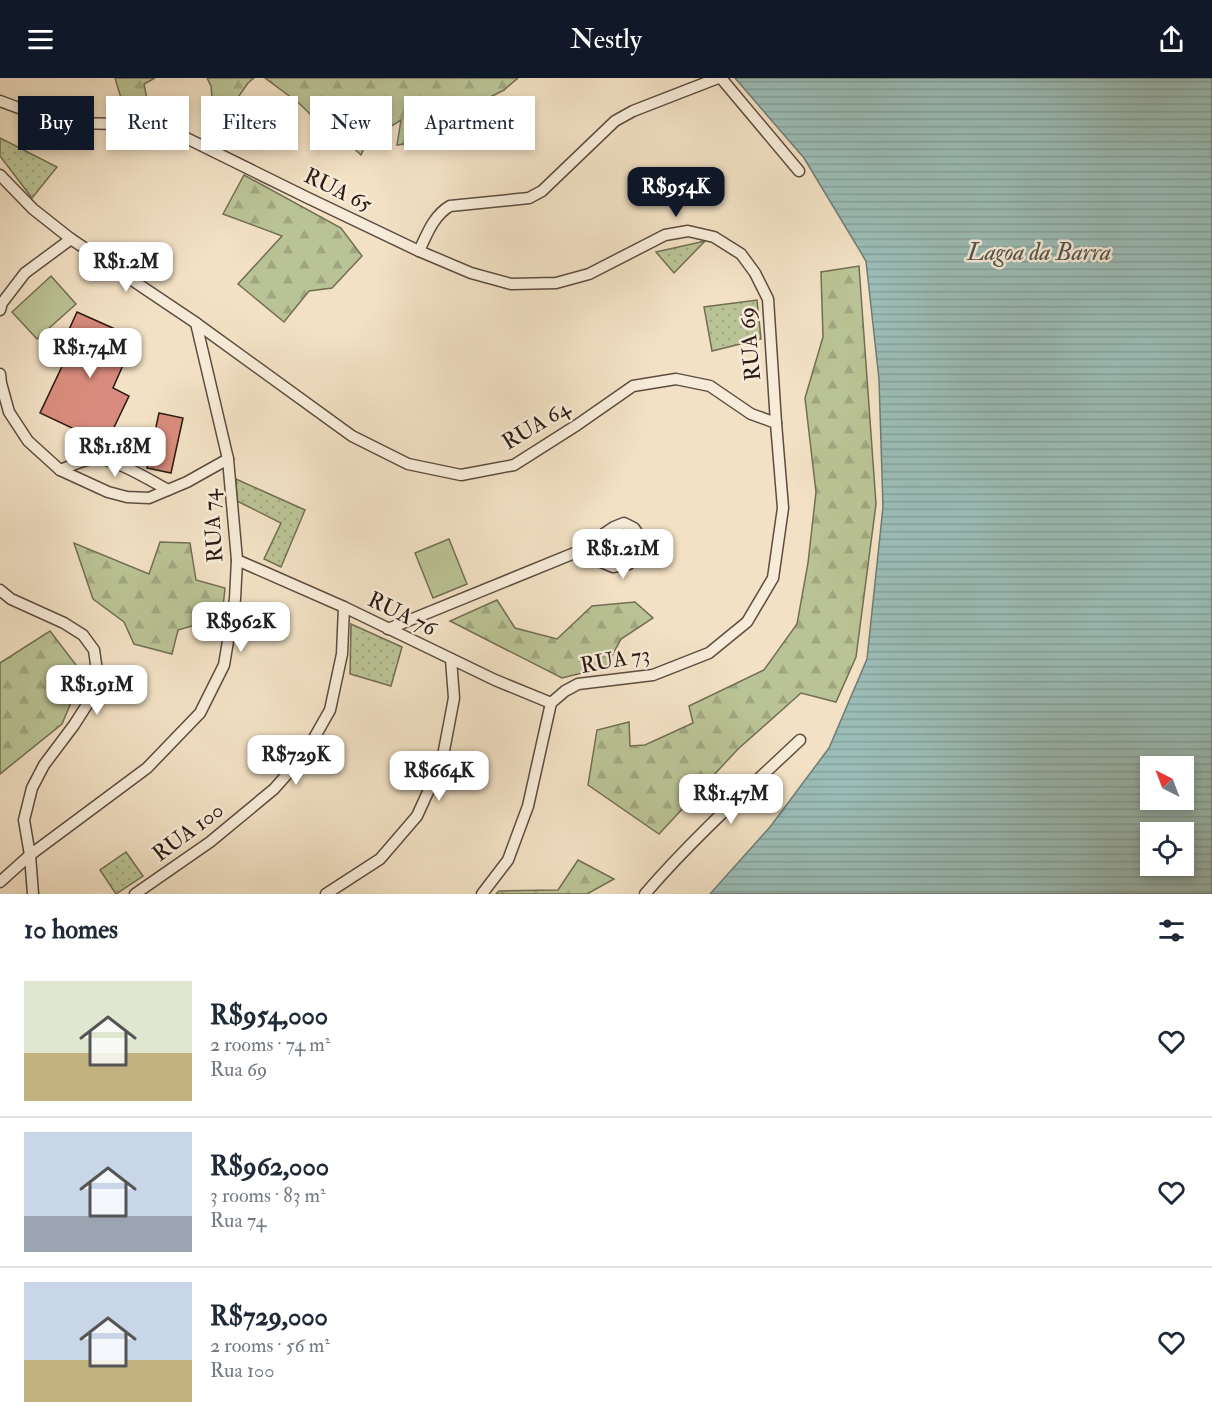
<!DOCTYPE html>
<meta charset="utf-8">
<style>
:root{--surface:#fff;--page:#f2f2f3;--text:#1f2937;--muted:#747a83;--line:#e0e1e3;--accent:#111827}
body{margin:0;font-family:"IM FELL Double Pica",serif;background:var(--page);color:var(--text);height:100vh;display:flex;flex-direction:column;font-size:22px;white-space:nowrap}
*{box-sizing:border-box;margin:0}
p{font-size:20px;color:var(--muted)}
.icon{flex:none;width:33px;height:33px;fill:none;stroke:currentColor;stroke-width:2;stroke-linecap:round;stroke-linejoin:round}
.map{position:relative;height:816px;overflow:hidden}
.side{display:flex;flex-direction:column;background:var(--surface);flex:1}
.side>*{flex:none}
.guide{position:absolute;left:18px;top:18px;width:600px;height:54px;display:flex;gap:12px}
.needle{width:39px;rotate:318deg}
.controls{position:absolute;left:1140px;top:678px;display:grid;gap:12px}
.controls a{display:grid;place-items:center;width:54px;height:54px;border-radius:0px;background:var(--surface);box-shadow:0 3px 9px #0003;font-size:30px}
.price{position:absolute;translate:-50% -51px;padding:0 14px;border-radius:12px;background:#fff;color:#222;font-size:20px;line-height:39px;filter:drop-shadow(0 2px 3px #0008)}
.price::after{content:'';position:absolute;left:50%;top:36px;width:18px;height:14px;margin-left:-9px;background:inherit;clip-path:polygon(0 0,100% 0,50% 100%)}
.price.selected{background:var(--accent);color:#fff}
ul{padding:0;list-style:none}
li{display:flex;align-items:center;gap:18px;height:150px;padding:0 24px}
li+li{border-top:2px solid var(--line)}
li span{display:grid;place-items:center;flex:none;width:168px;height:120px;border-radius:0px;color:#555}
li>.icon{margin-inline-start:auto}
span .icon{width:72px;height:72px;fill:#fffc;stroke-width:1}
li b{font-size:26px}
h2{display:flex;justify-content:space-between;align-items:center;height:72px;padding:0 24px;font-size:26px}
.chip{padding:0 21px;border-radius:0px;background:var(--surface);box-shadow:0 3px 9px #0003;font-size:21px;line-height:54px}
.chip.selected{background:var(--accent);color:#fff}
header{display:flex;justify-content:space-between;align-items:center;height:78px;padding:0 24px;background:var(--accent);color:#fff;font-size:27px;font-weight:600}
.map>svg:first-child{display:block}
</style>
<header><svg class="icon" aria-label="menu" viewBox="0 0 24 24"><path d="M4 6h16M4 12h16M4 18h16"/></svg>Nestly<svg class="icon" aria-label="share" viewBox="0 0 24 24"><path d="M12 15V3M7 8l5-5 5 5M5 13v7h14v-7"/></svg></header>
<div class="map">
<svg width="1212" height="816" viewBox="0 0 1212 816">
<defs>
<pattern id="grass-dots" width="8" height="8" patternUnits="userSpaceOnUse" patternTransform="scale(1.5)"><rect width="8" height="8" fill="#bac395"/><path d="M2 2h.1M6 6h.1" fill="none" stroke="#a0a780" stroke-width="1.8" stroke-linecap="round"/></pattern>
<pattern id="forest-firs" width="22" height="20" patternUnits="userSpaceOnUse" patternTransform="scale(1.5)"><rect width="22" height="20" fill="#bac395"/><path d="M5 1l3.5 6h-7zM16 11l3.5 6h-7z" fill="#a0a780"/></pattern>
<pattern id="water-rules" width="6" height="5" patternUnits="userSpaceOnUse" patternTransform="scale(1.5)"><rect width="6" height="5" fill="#9bbdb7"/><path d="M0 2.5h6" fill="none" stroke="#86a29c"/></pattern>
</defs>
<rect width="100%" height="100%" fill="#f2e1c4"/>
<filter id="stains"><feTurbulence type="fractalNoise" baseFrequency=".00333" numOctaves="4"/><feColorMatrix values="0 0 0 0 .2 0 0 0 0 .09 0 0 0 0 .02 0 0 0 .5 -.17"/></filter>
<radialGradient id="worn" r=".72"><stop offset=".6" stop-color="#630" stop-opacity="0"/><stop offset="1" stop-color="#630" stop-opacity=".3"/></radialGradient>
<g fill="url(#grass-dots)" stroke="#726e54" stroke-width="1.5">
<polygon points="0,60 57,89 32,120 0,78"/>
<polygon points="705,163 674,195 656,174"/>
<polygon points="757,222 761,261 712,273 704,229"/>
<polygon points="236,401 305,432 281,489 264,481 281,445 237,423"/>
<polygon points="351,546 402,569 391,608 350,596"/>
<polygon points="126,774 143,798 116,816 100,792"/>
</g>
<g fill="url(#forest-firs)" stroke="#726e54" stroke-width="1.5">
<polygon points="115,0 155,0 144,6 150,36 125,33"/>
<polygon points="207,0 254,0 248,5 232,28 213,29 211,8"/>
<polygon points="265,0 518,0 504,12 451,39 425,51 412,65 397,67 401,42 367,63 361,77 334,52 324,50 300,26"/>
<polygon points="244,97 341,150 362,178 332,210 309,213 284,244 238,206 282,158 223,136"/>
<polygon points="859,188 876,426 856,579 836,624 801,615 738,671 659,756 588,707 597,652 629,644 630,668 645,667 693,645 689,628 764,592 797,546 808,485 816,414 805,320 823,259 821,194"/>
<polygon points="160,464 190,465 196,502 225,510 222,539 178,552 172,576 134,566 124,544 93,521 74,465 149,496"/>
<polygon points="497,522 515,550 557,561 592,528 635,524 653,540 621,561 606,589 562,600 450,543"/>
<polygon points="50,553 83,596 62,646 0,696 0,585"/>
<polygon points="578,782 614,801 587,816 496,816 499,813 558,812"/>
</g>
<g fill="#bac395" stroke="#726e54" stroke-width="1.5">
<polygon points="51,198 76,226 37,261 12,234"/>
<polygon points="449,461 467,506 433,520 415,475"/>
</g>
<path fill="url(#water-rules)" stroke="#6e7c76" stroke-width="1.5" fill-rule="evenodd" d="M735,0H1212V816H710L770,749L829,670L867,581L883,429L879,301L866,183L804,80ZM1150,688H1184V722H1150ZM1150,754H1184V788H1150Z"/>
<g fill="#d98c7d" stroke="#2b1a14" stroke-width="1.5">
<polygon points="77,234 135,260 113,310 129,318 106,366 40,335 65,282 57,278"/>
<polygon points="159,335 183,340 171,395 147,390"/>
</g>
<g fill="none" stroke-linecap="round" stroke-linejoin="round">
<defs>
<g id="street">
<polyline points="721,0 799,93"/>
<polyline points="0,23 46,40 68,45 122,46 168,51 308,120 419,173 471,195 511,206 556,205 589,196 665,157 688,153 714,159 741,176 755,195 768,221 776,345 783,430 773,500 747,544 709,575 653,597 578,606 565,613 551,625 528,728 508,782 482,816"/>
<polyline points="0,97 33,131 71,161 196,245 352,358 408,386 461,397 514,387 577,347 633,308 676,301 710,308 751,336 776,345"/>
<path d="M419,173C427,156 434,137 450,128L529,120L542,113L615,43L633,33L718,0"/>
<polyline points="0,232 2,225 25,195 71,161"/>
<polyline points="0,296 1,305 9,334 28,363 60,392 108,414 127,419 149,420 187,404 228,381"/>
<path d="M60,392C71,388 82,382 92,381C110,377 151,403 168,412"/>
<polyline points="237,482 344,529 495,602 551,625"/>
<polyline points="0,512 11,521 64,545 83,557 94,572 97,593 90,622 74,647 44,687 32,710 24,742 30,777 33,816"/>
<polyline points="388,551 577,474 614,449 624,445 634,450 641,460 638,477 629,486 613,489 577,474"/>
<polyline points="0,804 30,777 147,690 200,635 224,587 235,521 237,482 228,381 196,245"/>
<polyline points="135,816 210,764 274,711 305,676 330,632 342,576 344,529"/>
<polyline points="326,816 380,781 417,738 442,683 454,620 451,581"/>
<path d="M645,816C692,761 747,712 800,662"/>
</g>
</defs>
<use href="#street" stroke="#5d4c40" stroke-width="13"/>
<use href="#street" stroke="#f7ecd9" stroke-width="10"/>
</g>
<g text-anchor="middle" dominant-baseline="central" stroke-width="5" stroke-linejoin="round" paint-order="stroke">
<g font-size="22" fill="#2b1a14" stroke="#f7ecd9">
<text transform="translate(338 112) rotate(26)">RUA 65</text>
<text transform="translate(750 266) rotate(-95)">RUA 69</text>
<text transform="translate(536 347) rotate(-31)">RUA 64</text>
<text transform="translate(213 448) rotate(-94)">RUA 74</text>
<text transform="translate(402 536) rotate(26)">RUA 76</text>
<text transform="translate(615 582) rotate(-10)">RUA 73</text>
<text transform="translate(188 754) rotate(-37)">RUA 100</text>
</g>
<g font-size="24" font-style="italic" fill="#52534d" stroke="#f7ecd9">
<text x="1039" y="174">Lagoa da Barra</text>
</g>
</g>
<rect width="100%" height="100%" filter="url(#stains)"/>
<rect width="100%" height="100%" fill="url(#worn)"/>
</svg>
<div class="controls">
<a><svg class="needle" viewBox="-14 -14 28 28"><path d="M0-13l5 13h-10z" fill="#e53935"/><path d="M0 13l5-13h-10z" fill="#747a83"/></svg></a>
<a><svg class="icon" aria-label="locate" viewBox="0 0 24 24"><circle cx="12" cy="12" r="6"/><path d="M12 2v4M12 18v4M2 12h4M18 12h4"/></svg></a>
</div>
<b class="price selected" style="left:676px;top:140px">R$954K</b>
<b class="price" style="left:126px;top:215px">R$1.2M</b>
<b class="price" style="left:90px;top:301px">R$1.74M</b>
<b class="price" style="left:115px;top:400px">R$1.18M</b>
<b class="price" style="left:623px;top:502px">R$1.21M</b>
<b class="price" style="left:241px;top:575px">R$962K</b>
<b class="price" style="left:97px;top:638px">R$1.91M</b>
<b class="price" style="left:296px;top:708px">R$729K</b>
<b class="price" style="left:439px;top:724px">R$664K</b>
<b class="price" style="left:731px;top:747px">R$1.47M</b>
<div class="guide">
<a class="chip selected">Buy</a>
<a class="chip">Rent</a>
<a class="chip">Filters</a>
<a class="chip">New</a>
<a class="chip">Apartment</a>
</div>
</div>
<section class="side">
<h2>10 homes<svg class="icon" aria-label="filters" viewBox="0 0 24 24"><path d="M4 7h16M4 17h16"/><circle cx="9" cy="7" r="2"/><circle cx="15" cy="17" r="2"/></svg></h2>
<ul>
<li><span style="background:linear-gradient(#dfe7d0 60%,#c2b280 0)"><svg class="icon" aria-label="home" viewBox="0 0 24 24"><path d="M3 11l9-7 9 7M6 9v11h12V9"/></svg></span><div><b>R$954,000</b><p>2 rooms · 74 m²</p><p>Rua 69</p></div><svg class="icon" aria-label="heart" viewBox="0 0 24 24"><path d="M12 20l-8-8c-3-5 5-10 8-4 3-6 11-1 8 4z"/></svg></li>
<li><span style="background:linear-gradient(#c9d6e8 70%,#9aa5b1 0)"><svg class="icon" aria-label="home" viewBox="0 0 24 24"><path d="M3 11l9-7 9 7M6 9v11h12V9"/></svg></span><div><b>R$962,000</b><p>3 rooms · 83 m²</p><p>Rua 74</p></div><svg class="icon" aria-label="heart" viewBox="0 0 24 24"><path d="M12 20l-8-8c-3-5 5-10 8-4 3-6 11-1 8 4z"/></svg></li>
<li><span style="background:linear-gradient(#c9d6e8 65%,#c2b280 0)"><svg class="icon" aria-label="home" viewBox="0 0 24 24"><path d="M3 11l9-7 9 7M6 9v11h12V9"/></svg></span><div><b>R$729,000</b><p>2 rooms · 56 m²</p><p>Rua 100</p></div><svg class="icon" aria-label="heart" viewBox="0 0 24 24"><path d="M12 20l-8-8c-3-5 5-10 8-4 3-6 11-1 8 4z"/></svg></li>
</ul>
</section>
